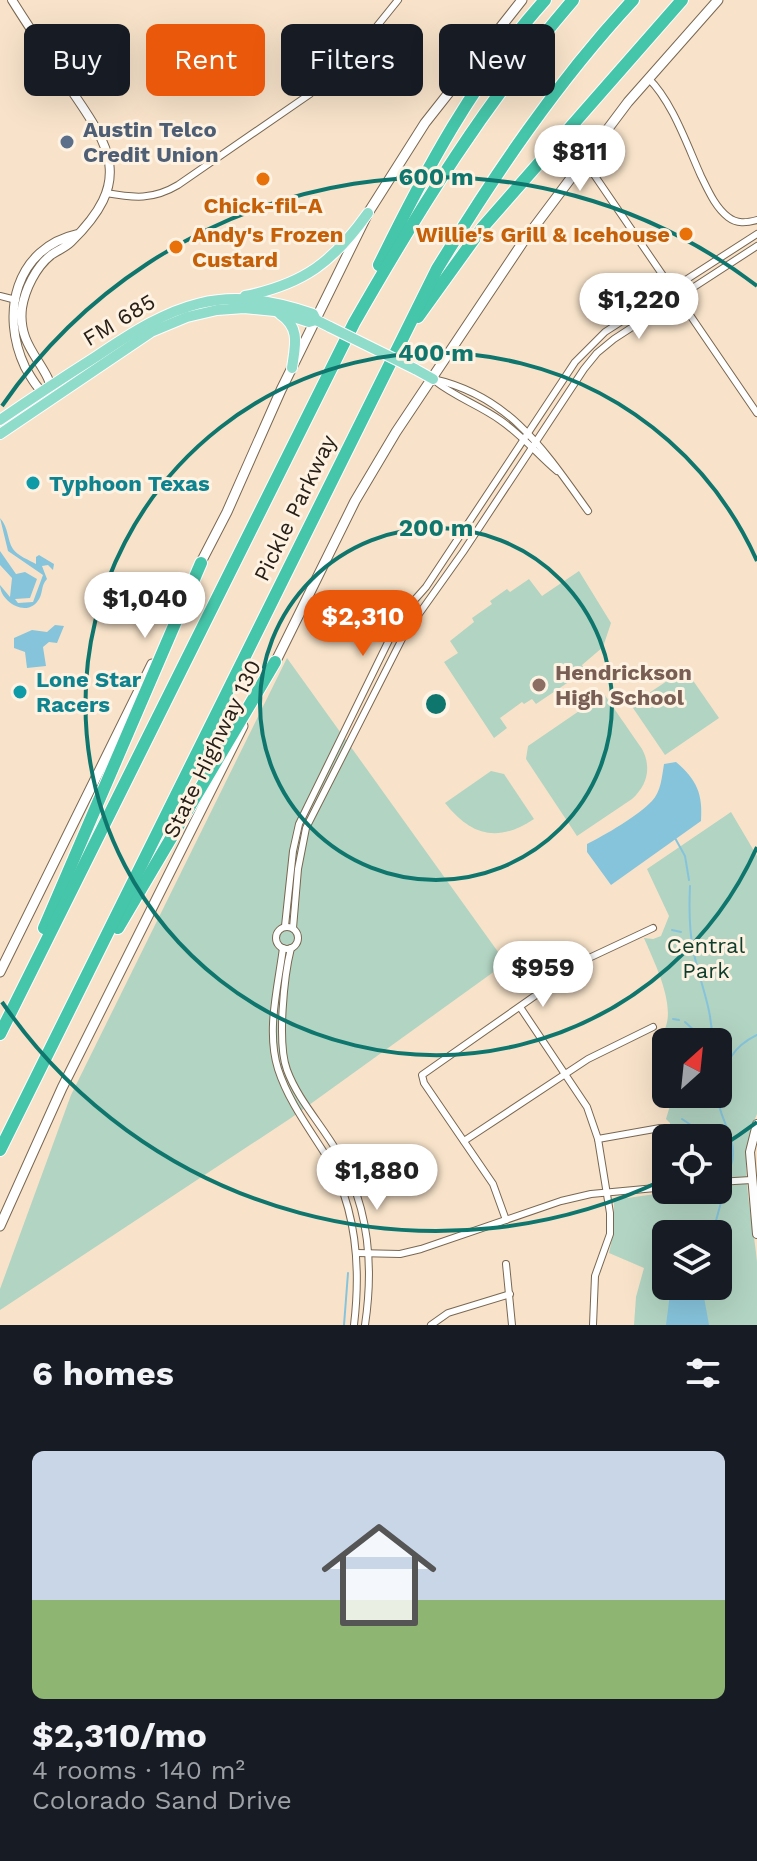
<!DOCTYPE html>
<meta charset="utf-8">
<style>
:root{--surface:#171b24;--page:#20242c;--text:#f1f3f6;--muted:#9ea1a6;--accent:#ea580c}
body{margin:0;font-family:"Work Sans",sans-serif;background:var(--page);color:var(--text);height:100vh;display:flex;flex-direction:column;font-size:30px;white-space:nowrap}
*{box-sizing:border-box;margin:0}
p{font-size:26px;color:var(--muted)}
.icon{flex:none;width:44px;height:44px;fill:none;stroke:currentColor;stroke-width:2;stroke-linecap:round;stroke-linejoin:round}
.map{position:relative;height:1325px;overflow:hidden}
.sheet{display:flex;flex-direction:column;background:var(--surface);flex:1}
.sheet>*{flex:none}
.guide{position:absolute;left:24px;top:24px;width:710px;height:72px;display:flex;gap:16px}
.needle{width:52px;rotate:27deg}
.buttons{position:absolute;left:652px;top:1028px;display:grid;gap:16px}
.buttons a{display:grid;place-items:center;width:80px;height:80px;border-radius:12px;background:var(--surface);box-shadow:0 8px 32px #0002;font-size:40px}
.price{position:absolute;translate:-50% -68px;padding:0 18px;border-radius:28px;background:#fff;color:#222;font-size:26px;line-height:52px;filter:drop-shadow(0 2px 4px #0008)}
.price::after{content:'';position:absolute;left:50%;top:48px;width:24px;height:18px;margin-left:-12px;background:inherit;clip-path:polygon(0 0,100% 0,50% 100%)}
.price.selected{background:var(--accent);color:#fff}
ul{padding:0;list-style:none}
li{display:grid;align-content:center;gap:16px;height:424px;padding:0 32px}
li span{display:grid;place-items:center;height:248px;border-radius:12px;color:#555}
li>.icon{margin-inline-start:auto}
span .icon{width:144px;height:144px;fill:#fffc;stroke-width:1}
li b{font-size:34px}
h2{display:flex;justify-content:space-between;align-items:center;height:96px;padding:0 32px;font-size:34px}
.tag{padding:0 28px;border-radius:12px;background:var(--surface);box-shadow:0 8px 32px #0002;font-size:28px;line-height:72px}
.tag.selected{background:var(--accent);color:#fff}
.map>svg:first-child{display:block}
</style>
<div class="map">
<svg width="757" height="1325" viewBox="0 0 757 1325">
<rect width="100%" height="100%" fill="#f8e3ca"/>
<g fill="#b2d4c2" fill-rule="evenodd">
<polygon points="579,571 611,623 603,647 582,665 585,671 536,704 532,699 524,704 522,702 500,718 507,728 494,738 444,662 458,653 450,641 474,622 472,618 492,604 490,601 507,589 510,592 529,579 542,596"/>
<polygon points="287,658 506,963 291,1118 0,1310 0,1289 71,1095"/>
<polygon points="685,669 719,718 665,755 631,705"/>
<path d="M604,694L642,749C652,768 647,785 632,799L577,836L526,759L528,746Z"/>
<path d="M491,771L504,774L534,819C498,843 471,836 445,803Z"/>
<path d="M731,812L757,856V1114C735,1161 753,1213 757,1262C757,1283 757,1304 757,1325H634L636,1297L644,1268L609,1253L614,1230V1200L683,1190H718V1138H672L670,1123L666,1119L669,1109L668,1094H718V1042H666V1052L658,1038C683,1017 654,962 644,938L653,939L661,936L669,916L647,869ZM666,1234H718V1286H666Z"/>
</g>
<g fill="#86c4dc">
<path d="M0,518C9,528 7,540 13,549C18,556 29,560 36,564V557L39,555L54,564L53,570L48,565L42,566L47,579C40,586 44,594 37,602C25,617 0,601 0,585L10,597L12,578L0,565V551L16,574L25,572L37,579L30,598L15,599L18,603L33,602L43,575L8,551Z"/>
<polygon points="55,625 64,626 57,643 49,642 43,647 46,666 27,668 25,652 14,648 14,638 32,630 47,632"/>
<path d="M676,762C697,780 703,794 701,821L611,885L587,852V844C605,835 638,816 652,801C661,792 662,776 664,764Z"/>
<polygon points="671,1286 702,1286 709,1325 666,1325"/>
</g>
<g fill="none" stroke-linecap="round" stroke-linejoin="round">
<g stroke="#86c4dc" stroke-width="2">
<polyline points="675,838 685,856 689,880"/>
<path d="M690,886C689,907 689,928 693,949C699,981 713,1009 712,1042"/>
<polyline points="672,930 681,932"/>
<polyline points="673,1019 679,1020"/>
<polyline points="685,1022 707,1042"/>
<polyline points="718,1055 724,1064"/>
<path d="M718,1090C725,1064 732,1047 757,1035"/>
<path d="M717,1094C718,1121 744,1144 728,1172"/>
<polyline points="682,1119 710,1138"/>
<polyline points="718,1146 727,1170"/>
<polyline points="714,1228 723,1195"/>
<polyline points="344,1325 348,1273"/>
</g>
<defs>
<g id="minor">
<path d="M648,78C672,101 687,145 701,176C708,190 715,207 728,217C737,224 746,223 757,220"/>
<polyline points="584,160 757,413"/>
<path d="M106,193C134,198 153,200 178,185L310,94L369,36L398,0"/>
<polyline points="0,296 16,300"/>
<path d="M433,379C510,396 545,451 588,511"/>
<path d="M435,381C455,397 479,405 500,420C522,435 537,454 557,471"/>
<polyline points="285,926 293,851 299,824 392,634 410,605 426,587 575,362 605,332 757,234"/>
<circle cx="287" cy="938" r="11"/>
<polyline points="293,928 298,869 306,828 404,635 463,552 584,369 597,353 614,339 757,246"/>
<path d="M283,948C278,987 266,1031 278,1069C288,1100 308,1127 325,1154C357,1206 361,1266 354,1325"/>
<path d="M291,948C284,976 277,1043 287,1070C298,1100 322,1125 338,1153C369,1206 374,1265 365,1325"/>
<polyline points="520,1007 587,1107 598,1139 610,1213 610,1234 595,1276 593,1325"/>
<polyline points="598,1139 660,1128"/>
<polyline points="464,1141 588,1059 653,1027"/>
<polyline points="718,1182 751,1180"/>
<polyline points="506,1220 493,1184 424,1083 422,1075 589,958 653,928"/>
<polyline points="357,1253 400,1254 421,1249 561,1201 591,1194 666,1187"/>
<polyline points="506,1264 512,1325"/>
<polyline points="431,1325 448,1313 510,1294"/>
</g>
<g id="tertiary">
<path d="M12,0C30,29 50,58 69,87C112,149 133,181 71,242C65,248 58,250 51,255C36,267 25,289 22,308C17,349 49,363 54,398C38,392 33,381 25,367C0,314 15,248 78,234"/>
<polyline points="757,1124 750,1152 757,1234"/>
</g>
<g id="secondary">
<polyline points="198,568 227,512 281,390 368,213 425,123 522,0"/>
<polyline points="273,667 355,501 396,432 523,242 628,102 718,0"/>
<polyline points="0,972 152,664"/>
<polyline points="0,1226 62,1088 243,726"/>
</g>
<g id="primary">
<path d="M245,296C304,284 333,262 368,213"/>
<path d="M280,314C301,328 295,346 292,368"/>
<polyline points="415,369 433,379"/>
<path d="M0,420C32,398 64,377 97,356C174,304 220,282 313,314L316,320L330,327"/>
<polyline points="0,434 151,332 187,317 217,310 244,308 275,311 309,322 316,320"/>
</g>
<g id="motorway">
<path d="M379,265C425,171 474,79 545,0"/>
<polyline points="418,317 482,228 682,0"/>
<polyline points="44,928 201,563"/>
<polyline points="118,928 275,662"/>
<path d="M0,1034L354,323C419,209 487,100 573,0"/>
<path d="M0,1150L437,269C495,174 557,82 633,0"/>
</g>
</defs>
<use href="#minor" stroke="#796751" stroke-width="8"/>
<use href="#tertiary" stroke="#796751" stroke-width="10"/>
<use href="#secondary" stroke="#796751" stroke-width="11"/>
<use href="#primary" stroke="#fff" stroke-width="12"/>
<use href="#motorway" stroke="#fff" stroke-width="14"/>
<use href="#minor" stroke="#fff" stroke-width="6"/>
<use href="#tertiary" stroke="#fff" stroke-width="8"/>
<use href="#secondary" stroke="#fff" stroke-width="9"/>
<use href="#primary" stroke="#8fdccb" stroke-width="10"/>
<use href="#motorway" stroke="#45c5a9" stroke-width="12"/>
<defs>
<polyline id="primary-bridge" points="330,327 415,369"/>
</defs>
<use href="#primary-bridge" stroke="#fff" stroke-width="12" stroke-linecap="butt"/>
<use href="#primary-bridge" stroke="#8fdccb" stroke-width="10"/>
</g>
<g fill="none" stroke="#0f766e" stroke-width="4">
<circle cx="436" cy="704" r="176"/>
<path d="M757 847A351 351 0 1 1 757 561"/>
<path d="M757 1122A527 527 0 0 1 719 1148M663 1180A527 527 0 0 1 2 1002M2 406A527 527 0 0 1 757 286"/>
</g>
<circle fill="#5c6f8a" stroke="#fef2e3" stroke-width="3" cx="67" cy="142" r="8"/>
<g fill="#e8710a" stroke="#fef2e3" stroke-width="3">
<circle cx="263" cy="179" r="8"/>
<circle cx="686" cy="234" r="8"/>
<circle cx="176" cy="247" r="8"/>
</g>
<g fill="#0f9aa8" stroke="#fef2e3" stroke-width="3">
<circle cx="33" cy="483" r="8"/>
<circle cx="20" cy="692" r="8"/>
</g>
<circle fill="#8d6e63" stroke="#fef2e3" stroke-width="3" cx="539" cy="685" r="8"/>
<g text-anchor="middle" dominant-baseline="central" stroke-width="6" stroke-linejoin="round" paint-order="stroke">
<g font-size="22" font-weight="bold" fill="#4e5e75" stroke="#fef2e3" text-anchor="start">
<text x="83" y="129">Austin Telco<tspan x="83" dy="25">Credit Union</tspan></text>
</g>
<g font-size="22" font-weight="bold" fill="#c56008" stroke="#fef2e3">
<text x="263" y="205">Chick-fil-A</text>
<text x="192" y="234" text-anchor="start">Andy's Frozen<tspan x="192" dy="25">Custard</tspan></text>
<text x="670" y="234" text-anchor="end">Willie's Grill &amp; Icehouse</text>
</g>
<g font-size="22" fill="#282017" stroke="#fef2e3">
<text transform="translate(119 320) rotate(-31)">FM 685</text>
<text transform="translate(295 508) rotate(-64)">Pickle Parkway</text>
<text transform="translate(212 749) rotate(-64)">State Highway 130</text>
</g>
<g font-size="22" font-weight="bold" fill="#0d838f" stroke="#fef2e3" text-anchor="start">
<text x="49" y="483">Typhoon Texas</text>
<text x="36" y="679">Lone Star<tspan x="36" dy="25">Racers</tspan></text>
</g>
<g font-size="22" font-weight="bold" fill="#785e54" stroke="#fef2e3" text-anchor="start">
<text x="555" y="672">Hendrickson<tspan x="555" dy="25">High School</tspan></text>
</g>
<g font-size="22" fill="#0e3d2b" stroke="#fef2e3">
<text x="706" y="945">Central<tspan x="706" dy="25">Park</tspan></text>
</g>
</g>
<circle cx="436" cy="704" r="12" fill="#0f766e" stroke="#fef2e3" stroke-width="4"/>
<g font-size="24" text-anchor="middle" font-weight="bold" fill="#0f766e" stroke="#fef2e3" stroke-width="6" stroke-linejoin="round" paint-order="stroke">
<text x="436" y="185">600 m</text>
<text x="436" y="361">400 m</text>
<text x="436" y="536">200 m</text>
</g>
</svg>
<div class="buttons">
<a><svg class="needle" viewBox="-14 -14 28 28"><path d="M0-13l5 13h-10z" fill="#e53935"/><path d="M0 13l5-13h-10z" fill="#9ea1a6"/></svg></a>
<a><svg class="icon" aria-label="locate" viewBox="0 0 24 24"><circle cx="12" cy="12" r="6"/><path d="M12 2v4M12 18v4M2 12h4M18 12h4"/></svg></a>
<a><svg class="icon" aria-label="layers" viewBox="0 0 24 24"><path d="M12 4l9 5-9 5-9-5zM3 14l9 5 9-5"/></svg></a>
</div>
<b class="price" style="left:580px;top:193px">$811</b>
<b class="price" style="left:639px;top:341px">$1,220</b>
<b class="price" style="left:145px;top:640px">$1,040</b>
<b class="price selected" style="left:363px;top:658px">$2,310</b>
<b class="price" style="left:543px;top:1009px">$959</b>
<b class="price" style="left:377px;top:1212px">$1,880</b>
<div class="guide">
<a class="tag">Buy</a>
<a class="tag selected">Rent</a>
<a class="tag">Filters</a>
<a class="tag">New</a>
</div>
</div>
<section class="sheet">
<h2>6 homes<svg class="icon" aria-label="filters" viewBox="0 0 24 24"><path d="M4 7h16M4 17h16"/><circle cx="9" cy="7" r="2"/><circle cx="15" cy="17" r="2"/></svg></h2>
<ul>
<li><span style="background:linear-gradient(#c9d6e8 60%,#8fb573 0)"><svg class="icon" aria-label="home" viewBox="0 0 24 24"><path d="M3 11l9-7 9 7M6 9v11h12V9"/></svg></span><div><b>$2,310/mo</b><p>4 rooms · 140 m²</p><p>Colorado Sand Drive</p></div></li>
</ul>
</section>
